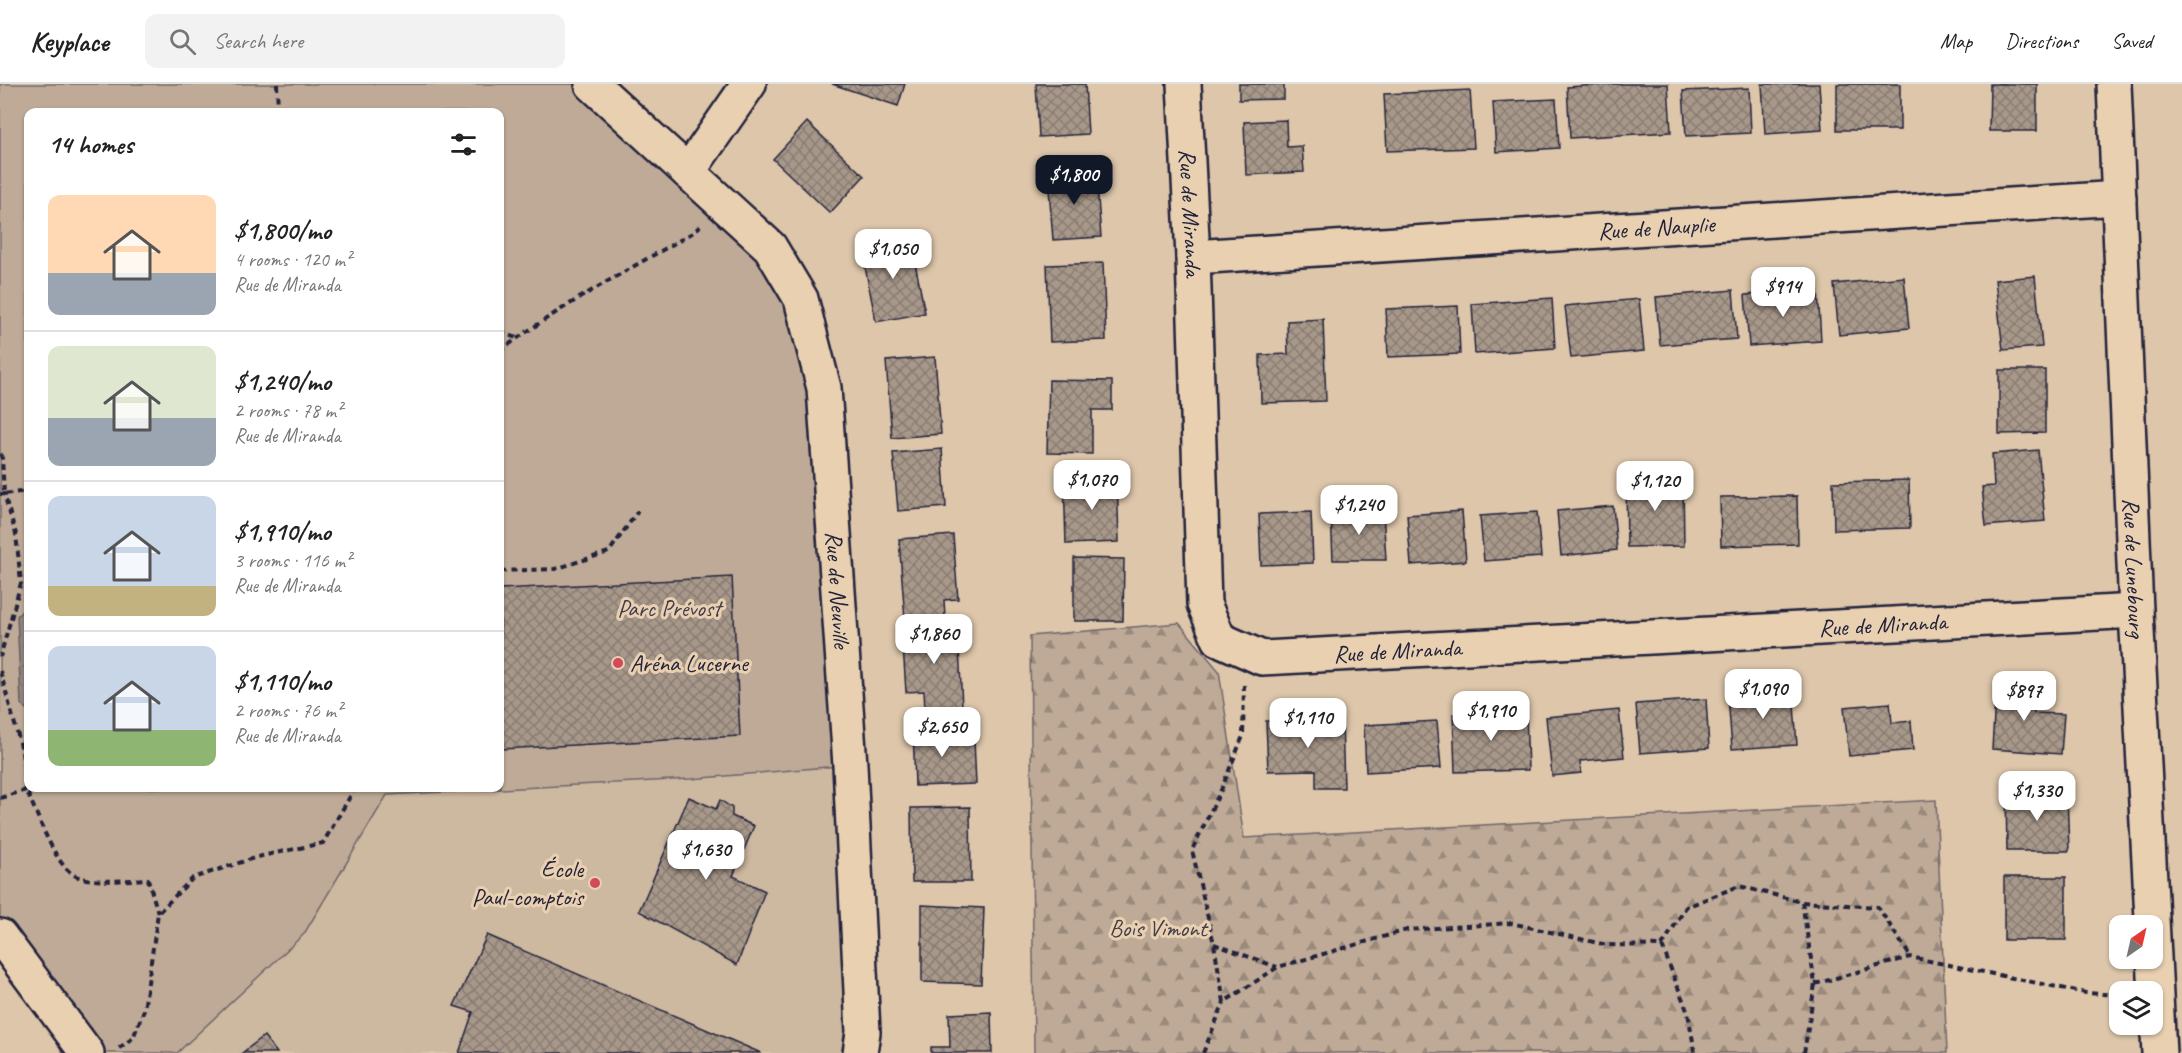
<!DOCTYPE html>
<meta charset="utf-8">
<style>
:root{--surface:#fff;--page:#f2f2f2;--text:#222;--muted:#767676;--line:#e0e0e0;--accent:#111827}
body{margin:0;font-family:Caveat,sans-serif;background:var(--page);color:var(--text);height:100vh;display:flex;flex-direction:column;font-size:22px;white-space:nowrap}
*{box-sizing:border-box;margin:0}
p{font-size:20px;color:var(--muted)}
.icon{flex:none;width:33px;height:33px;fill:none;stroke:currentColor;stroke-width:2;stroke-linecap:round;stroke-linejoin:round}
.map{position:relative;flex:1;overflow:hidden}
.side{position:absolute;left:24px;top:24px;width:480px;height:684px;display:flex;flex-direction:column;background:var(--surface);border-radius:12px;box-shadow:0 2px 4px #0004}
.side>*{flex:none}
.needle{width:39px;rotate:34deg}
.fabs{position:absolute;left:2109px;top:831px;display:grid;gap:12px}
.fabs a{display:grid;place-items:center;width:54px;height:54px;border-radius:12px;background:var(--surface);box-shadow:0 2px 4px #0004;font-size:30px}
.price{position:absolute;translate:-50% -51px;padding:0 14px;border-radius:12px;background:#fff;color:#222;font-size:20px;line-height:39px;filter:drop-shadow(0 2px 3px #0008)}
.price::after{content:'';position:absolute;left:50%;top:36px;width:18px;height:14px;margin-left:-9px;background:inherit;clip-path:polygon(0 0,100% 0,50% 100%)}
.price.active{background:var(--accent);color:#fff}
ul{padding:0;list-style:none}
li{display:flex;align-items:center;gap:18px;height:150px;padding:0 24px}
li+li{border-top:2px solid var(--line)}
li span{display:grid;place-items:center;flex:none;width:168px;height:120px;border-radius:12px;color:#555}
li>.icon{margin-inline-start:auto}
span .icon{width:72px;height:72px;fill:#fffc;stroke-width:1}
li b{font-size:26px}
h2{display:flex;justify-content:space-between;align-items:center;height:72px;padding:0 24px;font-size:26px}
header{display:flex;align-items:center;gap:36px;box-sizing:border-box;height:84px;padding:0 30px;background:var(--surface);border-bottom:2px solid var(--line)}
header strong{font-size:28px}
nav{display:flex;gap:33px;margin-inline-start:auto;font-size:21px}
.search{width:420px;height:54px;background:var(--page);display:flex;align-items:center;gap:15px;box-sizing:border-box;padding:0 21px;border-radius:12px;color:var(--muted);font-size:22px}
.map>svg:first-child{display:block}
</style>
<header>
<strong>Keyplace</strong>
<div class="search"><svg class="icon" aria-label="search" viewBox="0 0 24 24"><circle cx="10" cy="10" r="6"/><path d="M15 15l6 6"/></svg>Search here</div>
<nav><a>Map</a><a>Directions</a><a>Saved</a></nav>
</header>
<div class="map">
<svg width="2182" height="969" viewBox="0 0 2182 969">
<defs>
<pattern id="forest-firs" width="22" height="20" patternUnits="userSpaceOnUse" patternTransform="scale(1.5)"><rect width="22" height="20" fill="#beaa97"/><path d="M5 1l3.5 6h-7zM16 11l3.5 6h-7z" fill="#9a8a7c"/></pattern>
<pattern id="water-ripples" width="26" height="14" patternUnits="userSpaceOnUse" patternTransform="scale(1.5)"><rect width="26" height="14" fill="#958780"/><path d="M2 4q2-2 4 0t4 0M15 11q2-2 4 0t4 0" fill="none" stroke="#796e6a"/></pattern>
<pattern id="building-cross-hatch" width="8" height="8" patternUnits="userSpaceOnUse" patternTransform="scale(1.5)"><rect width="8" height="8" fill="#a8988a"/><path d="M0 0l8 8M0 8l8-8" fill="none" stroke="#887c72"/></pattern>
</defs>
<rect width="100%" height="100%" fill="#ddc6aa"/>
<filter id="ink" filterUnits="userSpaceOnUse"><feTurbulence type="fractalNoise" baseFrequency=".0167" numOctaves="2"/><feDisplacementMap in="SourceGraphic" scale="12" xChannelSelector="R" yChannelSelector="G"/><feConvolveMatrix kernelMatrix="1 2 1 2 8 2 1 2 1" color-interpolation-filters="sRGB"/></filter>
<g filter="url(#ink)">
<polygon fill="#cdb8a0" points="850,681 860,969 177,969 304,850 366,748 387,711 691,695"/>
<polygon fill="url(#forest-firs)" stroke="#706669" stroke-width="1.5" points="1179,539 1219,587 1244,754 1936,716 1947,969 1034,969 1030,552"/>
<path fill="#beaa97" stroke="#706669" stroke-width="1.5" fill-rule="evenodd" d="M0,0H592L801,215L850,681L691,695L387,711L304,850L177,969H87L0,852ZM28,28H500V704H28Z"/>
<polygon fill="url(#water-ripples)" stroke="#675f64" stroke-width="1.5" points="28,521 28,627 21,620 17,532"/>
<g fill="url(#building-cross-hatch)" stroke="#22223b" stroke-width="1.5">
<polygon points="832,0 905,0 898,22"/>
<polygon points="1036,0 1085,0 1088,50 1039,53"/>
<polygon points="1239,0 1284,0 1284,15 1239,16"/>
<polygon points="1614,0 1668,0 1671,48 1570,54 1567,3"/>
<polygon points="1762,0 1819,0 1822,46 1765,50"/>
<rect x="1837" y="0" width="63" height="46"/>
<polygon points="1990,0 2037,0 2037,47 1989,47"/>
<polygon points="1749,4 1751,49 1686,52 1683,7"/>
<polygon points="1470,6 1474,64 1387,67 1384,10"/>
<polygon points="1556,15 1559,64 1496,68 1493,18"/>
<polygon points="1286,36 1287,63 1302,62 1304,88 1246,91 1244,38"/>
<polygon points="807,38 864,92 830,129 773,75"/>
<polygon points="1096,89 1101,153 1053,156 1048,92"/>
<polygon points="910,154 925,229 876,238 861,163"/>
<polygon points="1103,179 1106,256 1050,258 1047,181"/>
<polygon points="2035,192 2042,263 2003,266 1995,196"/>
<polygon points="1904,193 1909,244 1839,251 1834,200"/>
<polygon points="1733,206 1737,255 1660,261 1656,213"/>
<polygon points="1818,206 1821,257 1749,262 1745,211"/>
<polygon points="1552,214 1555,264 1475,270 1472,220"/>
<polygon points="1639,215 1644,267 1571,274 1565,222"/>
<polygon points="1458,222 1460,270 1388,273 1386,225"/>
<polygon points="1323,235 1326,317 1261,319 1260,271 1288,270 1287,237"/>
<polygon points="935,273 941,350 892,354 886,277"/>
<polygon points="1999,286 2045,286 2045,349 1999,350"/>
<polygon points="1049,296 1112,297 1112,326 1092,326 1092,370 1047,369"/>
<polygon points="942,365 946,423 898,427 893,369"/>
<polygon points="2038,366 2045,437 1986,442 1982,403 1994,402 1992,370"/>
<polygon points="1117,393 1119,458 1066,460 1064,395"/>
<polygon points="1683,394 1684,462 1627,463 1626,395"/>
<polygon points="1909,396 1910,444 1834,446 1833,398"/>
<polygon points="1797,412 1798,460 1721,462 1720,413"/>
<polygon points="1613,422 1617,466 1561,472 1557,427"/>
<polygon points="1383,427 1386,476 1333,476 1331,430"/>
<polygon points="1462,427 1466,477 1411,481 1407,431"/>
<polygon points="1311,428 1313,479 1261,481 1259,430"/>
<polygon points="1537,428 1541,473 1484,477 1480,432"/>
<polygon points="953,451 958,515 944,516 945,533 905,536 899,455"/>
<polygon points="1074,474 1124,475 1123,537 1074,537"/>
<polygon points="732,493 740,652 500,665 500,505"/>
<polygon points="958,542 962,623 925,625 924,607 906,608 902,545"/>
<polygon points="1996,598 2035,601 2034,629 2064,630 2061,670 1992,665"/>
<polygon points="1793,608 1797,661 1732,665 1728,612"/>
<polygon points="1706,615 1709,664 1640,669 1636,620"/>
<polygon points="1890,619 1892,639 1911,637 1913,666 1849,672 1844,623"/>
<polygon points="1619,626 1624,673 1580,677 1581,689 1552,692 1546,633"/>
<polygon points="1526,627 1528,686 1455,688 1453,630"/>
<polygon points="1342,635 1344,704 1316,704 1316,686 1268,687 1266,637"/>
<polygon points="1437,637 1441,684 1366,688 1364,641"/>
<polygon points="949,640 949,657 974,656 976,700 915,702 913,642"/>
<polygon points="2067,709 2069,767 2007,767 2006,710"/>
<polygon points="689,713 716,725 720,716 732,724 732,732 754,742 733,792 765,807 737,881 639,827"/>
<polygon points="970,723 971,798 912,798 911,724"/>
<rect x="2004" y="793" width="62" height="63"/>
<polygon points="922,821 984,824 981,900 922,898"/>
<polygon points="487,851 761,969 459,969 473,928 454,922"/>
<polygon points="991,928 992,969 931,969 931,963 950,963 949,930"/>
<polygon points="264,952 277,969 242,969"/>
</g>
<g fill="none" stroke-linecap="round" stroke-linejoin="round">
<defs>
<g id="minor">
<path id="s1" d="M592,0L770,163L801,215L824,304L850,681L863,948L860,969"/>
<path id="s2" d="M1184,0L1193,173L1204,520L1219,555L1262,574L2136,527"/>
<path id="s3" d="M2114,0L2136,527L2159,969"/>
<polyline points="688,88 749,0"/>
<path id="s4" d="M1193,173L2119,114"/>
<polyline points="0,852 87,969"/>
</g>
</defs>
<use href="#minor" stroke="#22223b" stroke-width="38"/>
<g stroke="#22223b" stroke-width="4" stroke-dasharray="6 4.5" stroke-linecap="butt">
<polyline points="277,0 278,28"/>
<polyline points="500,248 517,254"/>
<path d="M500,267C560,222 628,186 694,148L700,142"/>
<polyline points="0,370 2,374 4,410 28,407"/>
<polyline points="0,410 4,410 16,450 21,499 0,573"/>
<polyline points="500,487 555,485 609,468 638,427"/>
<polyline points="0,587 22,666 26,706"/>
<polyline points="1244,601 1243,652 1221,706 1192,766 1214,860 1224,918 1278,883 1407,846 1511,839 1607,861 1662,862"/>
<path d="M0,714L26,706C37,728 54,780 74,791C89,800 130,796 148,795L158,829"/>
<polyline points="1802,818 1815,900 1804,969"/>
<polyline points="1214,860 1277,883"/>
<polyline points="1662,862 1686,823 1739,802 1802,818 1878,823 1910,872"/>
<polyline points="1662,862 1688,929 1695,969"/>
<polyline points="1815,900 1910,873 2086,909 2120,911"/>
<polyline points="119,964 133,954 144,926 158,829 193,794 257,773 323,759 355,704"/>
<polyline points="1203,969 1224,918"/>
</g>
<use href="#minor" stroke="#e9d0b1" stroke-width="33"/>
</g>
</g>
<g fill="#d1495b" stroke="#e9d0b1" stroke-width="2">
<circle cx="618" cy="579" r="6"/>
<circle cx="595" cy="799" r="6"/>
</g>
<g text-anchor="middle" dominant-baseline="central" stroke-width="6" stroke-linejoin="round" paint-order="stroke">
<g font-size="24" fill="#22223b" stroke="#e9d0b1">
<text stroke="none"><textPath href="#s2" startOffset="129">Rue de Miranda</textPath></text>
<text stroke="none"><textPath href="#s4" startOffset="464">Rue de Nauplie</textPath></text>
<text stroke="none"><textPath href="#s3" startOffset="484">Rue de Lunebourg</textPath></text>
<text stroke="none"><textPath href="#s1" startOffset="596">Rue de Neuville</textPath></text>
<text stroke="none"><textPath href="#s2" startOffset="1227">Rue de Miranda</textPath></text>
<text stroke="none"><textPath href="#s2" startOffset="741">Rue de Miranda</textPath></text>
</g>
<g font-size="24" fill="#413d4d" stroke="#e9d0b1">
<text x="669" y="524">Parc Prévost</text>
<text x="1158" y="844">Bois Vimont</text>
</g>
<g font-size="24" fill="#22223b" stroke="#e9d0b1" text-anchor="start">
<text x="630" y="579">Aréna Lucerne</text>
<text x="583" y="785" text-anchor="end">École<tspan x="583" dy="28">Paul-comptois</tspan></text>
</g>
</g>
</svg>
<div class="fabs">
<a><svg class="needle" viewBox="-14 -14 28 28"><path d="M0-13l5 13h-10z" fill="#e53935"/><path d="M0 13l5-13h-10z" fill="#767676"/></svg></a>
<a><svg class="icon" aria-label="layers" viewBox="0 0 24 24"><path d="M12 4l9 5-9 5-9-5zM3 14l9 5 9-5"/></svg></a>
</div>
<b class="price active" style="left:1074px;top:122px">$1,800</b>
<b class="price" style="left:893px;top:196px">$1,050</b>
<b class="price" style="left:1783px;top:234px">$914</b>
<b class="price" style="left:1092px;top:427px">$1,070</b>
<b class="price" style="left:1655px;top:428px">$1,120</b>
<b class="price" style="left:1359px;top:452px">$1,240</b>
<b class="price" style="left:934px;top:581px">$1,860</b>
<b class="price" style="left:1763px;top:636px">$1,090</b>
<b class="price" style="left:2024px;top:638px">$897</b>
<b class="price" style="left:1491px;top:658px">$1,910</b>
<b class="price" style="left:1308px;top:665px">$1,110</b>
<b class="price" style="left:942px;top:674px">$2,650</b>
<b class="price" style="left:2037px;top:738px">$1,330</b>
<b class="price" style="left:706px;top:797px">$1,630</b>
<section class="side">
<h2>14 homes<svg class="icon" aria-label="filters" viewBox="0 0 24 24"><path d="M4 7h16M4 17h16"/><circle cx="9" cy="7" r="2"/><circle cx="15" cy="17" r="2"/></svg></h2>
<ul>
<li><span style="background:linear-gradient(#ffd9b3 65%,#9aa5b1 0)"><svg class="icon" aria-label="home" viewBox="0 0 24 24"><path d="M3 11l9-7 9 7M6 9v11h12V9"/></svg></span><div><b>$1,800/mo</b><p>4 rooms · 120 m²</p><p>Rue de Miranda</p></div></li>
<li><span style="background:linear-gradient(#dfe7d0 60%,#9aa5b1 0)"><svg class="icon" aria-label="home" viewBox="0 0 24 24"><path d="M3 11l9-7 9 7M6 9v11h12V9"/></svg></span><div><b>$1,240/mo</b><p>2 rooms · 78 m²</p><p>Rue de Miranda</p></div></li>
<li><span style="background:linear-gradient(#c9d6e8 75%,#c2b280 0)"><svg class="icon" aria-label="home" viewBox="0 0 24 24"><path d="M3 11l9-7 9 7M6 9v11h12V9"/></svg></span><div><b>$1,910/mo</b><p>3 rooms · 116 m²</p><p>Rue de Miranda</p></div></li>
<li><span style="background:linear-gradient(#c9d6e8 70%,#8fb573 0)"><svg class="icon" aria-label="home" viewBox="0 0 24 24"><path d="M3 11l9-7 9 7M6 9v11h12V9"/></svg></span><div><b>$1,110/mo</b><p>2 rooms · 76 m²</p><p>Rue de Miranda</p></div></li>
</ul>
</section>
</div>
